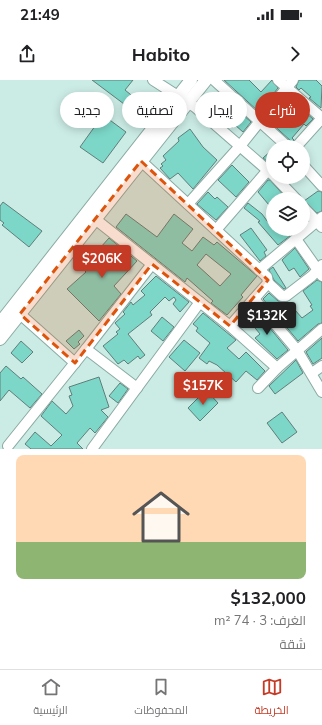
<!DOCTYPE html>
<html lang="ar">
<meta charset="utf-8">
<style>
:root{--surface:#fff;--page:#f6f6f6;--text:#202124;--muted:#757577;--line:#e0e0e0;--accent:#c53a24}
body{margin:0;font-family:Mulish,Cairo,sans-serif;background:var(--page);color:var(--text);direction:rtl;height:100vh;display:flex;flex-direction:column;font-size:15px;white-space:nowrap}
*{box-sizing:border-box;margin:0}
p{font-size:13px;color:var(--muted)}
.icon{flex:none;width:22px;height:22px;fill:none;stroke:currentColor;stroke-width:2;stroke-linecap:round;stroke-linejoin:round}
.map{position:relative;height:369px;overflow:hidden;direction:ltr}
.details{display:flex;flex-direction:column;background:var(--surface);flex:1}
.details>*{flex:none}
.top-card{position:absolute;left:12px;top:12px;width:298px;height:36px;direction:rtl;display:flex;gap:8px}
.buttons{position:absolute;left:266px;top:60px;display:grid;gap:8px}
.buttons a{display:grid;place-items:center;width:44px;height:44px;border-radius:50%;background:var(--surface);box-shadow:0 2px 10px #0003;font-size:20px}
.price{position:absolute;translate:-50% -34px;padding:0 9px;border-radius:4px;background:var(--accent);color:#fff;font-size:13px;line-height:26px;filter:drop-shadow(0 1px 2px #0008)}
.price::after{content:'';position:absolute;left:50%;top:24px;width:12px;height:9px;margin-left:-6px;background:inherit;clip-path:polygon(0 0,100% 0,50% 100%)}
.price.active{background:#222;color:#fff}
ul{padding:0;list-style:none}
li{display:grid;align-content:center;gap:8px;height:212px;padding:0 16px}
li+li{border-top:1px solid var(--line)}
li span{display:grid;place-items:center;height:124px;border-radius:8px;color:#555}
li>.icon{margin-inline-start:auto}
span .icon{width:72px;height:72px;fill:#fffc;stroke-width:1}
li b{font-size:17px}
.chip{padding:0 14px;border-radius:18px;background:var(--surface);box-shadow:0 2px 10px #0003;font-size:14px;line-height:36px}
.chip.active{background:var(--accent);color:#fff}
.status{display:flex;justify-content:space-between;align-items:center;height:28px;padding:0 20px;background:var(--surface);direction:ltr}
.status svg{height:11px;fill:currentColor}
header{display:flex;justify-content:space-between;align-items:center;height:52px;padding:0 16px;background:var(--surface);font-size:18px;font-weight:700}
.menu{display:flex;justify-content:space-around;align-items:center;height:56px;border-top:1px solid var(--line);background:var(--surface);font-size:11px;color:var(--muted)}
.menu a{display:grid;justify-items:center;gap:2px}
.menu .active{color:var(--accent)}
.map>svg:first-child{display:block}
</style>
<div class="status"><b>21:49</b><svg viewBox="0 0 49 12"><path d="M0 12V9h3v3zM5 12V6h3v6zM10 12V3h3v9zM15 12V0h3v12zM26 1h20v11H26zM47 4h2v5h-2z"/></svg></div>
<header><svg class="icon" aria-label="forward" viewBox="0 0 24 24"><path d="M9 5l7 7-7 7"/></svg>Habito<svg class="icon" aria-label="share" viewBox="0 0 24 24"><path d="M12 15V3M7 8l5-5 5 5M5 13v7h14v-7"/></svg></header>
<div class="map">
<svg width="322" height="369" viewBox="0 0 322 369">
<rect width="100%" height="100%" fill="#cbece5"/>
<g fill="#7cd7c8" stroke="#607e79" fill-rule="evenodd">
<polygon points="92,0 133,0 125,10 141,23 135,31 125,23 124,24"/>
<polygon points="224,0 249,0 261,12 272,0 278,8 259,32"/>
<polygon points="299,0 316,0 322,6 321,28 309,18 311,17 301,8 299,10 296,7"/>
<polygon points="218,12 251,42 243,52 235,45 232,48 225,41 227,39 217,28 223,23 215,15"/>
<polygon points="287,27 299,39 305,32 313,39 306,46 304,44 292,58 294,60 292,62 269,41 279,28 283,32"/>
<polygon points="103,35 126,52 103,83 80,67"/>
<polygon points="190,49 203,67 217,80 193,109 178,93 170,99 160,88 163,86 161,84 166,80 163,76 179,61 178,58"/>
<polygon points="273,69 273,86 263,78"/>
<polygon points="232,85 249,102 236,117 218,100"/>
<polygon points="268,100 270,100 287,119 273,119 269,125 258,112"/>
<polygon points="318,111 322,112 322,131 317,133 304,121"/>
<polygon points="208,112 215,119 217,117 228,127 216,140 197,124"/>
<polygon points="3,122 42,151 29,167 2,145 4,143 0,140 0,126"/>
<polygon points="248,123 262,134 273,149 281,149 290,156 278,165 258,142 260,141 244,128"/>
<path d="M126,134L157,157L174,134L193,149L182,163L192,171L203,157L214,165L217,162L257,196L241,215L243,217L227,235L211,223L213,221L187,198L185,202L116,147ZM206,174L231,194L220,206L197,185Z"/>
<polygon points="251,148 267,170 264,172 266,176 260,181 240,155"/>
<polygon points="109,158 137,181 114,206 121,214 99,241 67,209 86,192 82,188"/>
<polygon points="295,168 309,189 300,197 294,188 289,191 282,180"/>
<polygon points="273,187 286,208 284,209 274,200 269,190"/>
<polygon points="156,196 189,222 180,232 173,224 176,220 174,217 169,221 165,217 150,232 152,235 128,254 145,275 140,279 138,276 128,284 124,280 118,284 103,266 118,254 116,252 120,249 115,243 125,234 123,232 131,222 133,225 145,215 141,211"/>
<polygon points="317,200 322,202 322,243 318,244 298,261 263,219 269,213 278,221 288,222 302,238 313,230 310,226 312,225 303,211"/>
<polygon points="255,230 288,270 277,279 255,258 260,254 247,238"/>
<polygon points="203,233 236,260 227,268 239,279 246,272 265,291 257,300 246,291 236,302 217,285 209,281 207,284 199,278 210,263 196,251 198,248 193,244"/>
<polygon points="162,237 174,247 163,261 151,251"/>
<polygon points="79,250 84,256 78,262 80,264 74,269 66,261"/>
<polygon points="322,258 322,278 313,284 306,272"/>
<polygon points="184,260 200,273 185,291 169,277"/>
<polygon points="21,261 33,272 22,283 11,273"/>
<polygon points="296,280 303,293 275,314 269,306"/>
<polygon points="6,286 21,299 23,297 42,314 30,328 9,310 0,321 0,293"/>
<polygon points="99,297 109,327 101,330 108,337 95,353 90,348 77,363 83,369 31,369 25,364 35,352 51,366 62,355 41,336 52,321 66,334 73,326 69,316 72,315 69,307"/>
<polygon points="120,303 128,309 118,323 109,316"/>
<polygon points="206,310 218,323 200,341 188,328"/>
<polygon points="282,332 297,352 282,363 267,343"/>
</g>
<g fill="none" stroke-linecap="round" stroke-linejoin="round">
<defs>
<g id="minor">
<polyline points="153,0 195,27 273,95"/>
<polyline points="214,0 288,67"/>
<polyline points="278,0 322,38"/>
<polyline points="296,67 322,38"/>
<polyline points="141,81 267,197 268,203 230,246"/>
<polyline points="303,85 322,106"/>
<polyline points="275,97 296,119"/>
<polyline points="188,124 240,66 293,0"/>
<polyline points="303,127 322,147"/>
<polyline points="90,135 230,246 277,288 322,249"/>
<polyline points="216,150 268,90"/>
<polyline points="296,159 322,196"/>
<polyline points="259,190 322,137"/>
<polyline points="268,203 282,216 286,216 312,196 322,185"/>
<polyline points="254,219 297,270 322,312"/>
<polyline points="20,234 75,283"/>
<polyline points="312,293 322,286"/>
<polyline points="137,308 86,269 152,184"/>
<polyline points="258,308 277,288"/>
<polyline points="8,366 86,269"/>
<polyline points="92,369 200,222"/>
</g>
<g id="major">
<polyline points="0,243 191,0"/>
<polyline points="0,259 206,0"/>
</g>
</defs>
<use href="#minor" stroke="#8baaa3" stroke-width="12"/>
<use href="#major" stroke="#8baaa3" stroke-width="14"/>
<use href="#minor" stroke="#fff" stroke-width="10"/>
<use href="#major" stroke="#fff" stroke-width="12"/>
</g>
<path fill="#dd550c" fill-opacity="0.2" stroke="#dd550c" stroke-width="3" stroke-dasharray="8 5" stroke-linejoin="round" d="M141,81L268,200L230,246L152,184L75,283L20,234Z"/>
</svg>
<div class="buttons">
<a><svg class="icon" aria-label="locate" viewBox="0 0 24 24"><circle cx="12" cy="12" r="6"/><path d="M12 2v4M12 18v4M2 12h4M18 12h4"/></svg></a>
<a><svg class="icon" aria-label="layers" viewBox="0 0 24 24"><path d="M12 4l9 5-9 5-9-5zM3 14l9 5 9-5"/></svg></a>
</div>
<b class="price" style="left:102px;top:199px">$206K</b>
<b class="price active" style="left:267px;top:256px">$132K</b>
<b class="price" style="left:203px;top:326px">$157K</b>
<div class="top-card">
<a class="chip active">شراء</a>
<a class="chip">إيجار</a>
<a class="chip">تصفية</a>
<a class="chip">جديد</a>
</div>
</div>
<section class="details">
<ul>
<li><span style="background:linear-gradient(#ffd9b3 70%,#8fb573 0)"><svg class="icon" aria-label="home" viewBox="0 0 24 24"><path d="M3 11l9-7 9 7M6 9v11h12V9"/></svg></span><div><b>$132,000</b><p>الغرف: 3 · 74 m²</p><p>شقة</p></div></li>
</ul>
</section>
<nav class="menu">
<a class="active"><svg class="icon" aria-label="map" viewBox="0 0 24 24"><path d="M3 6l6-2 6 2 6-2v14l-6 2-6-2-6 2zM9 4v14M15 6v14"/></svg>الخريطة</a>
<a><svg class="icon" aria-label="saved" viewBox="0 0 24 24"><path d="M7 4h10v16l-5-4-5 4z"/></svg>المحفوظات</a>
<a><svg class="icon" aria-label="home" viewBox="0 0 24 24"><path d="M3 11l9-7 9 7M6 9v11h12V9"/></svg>الرئيسية</a>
</nav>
